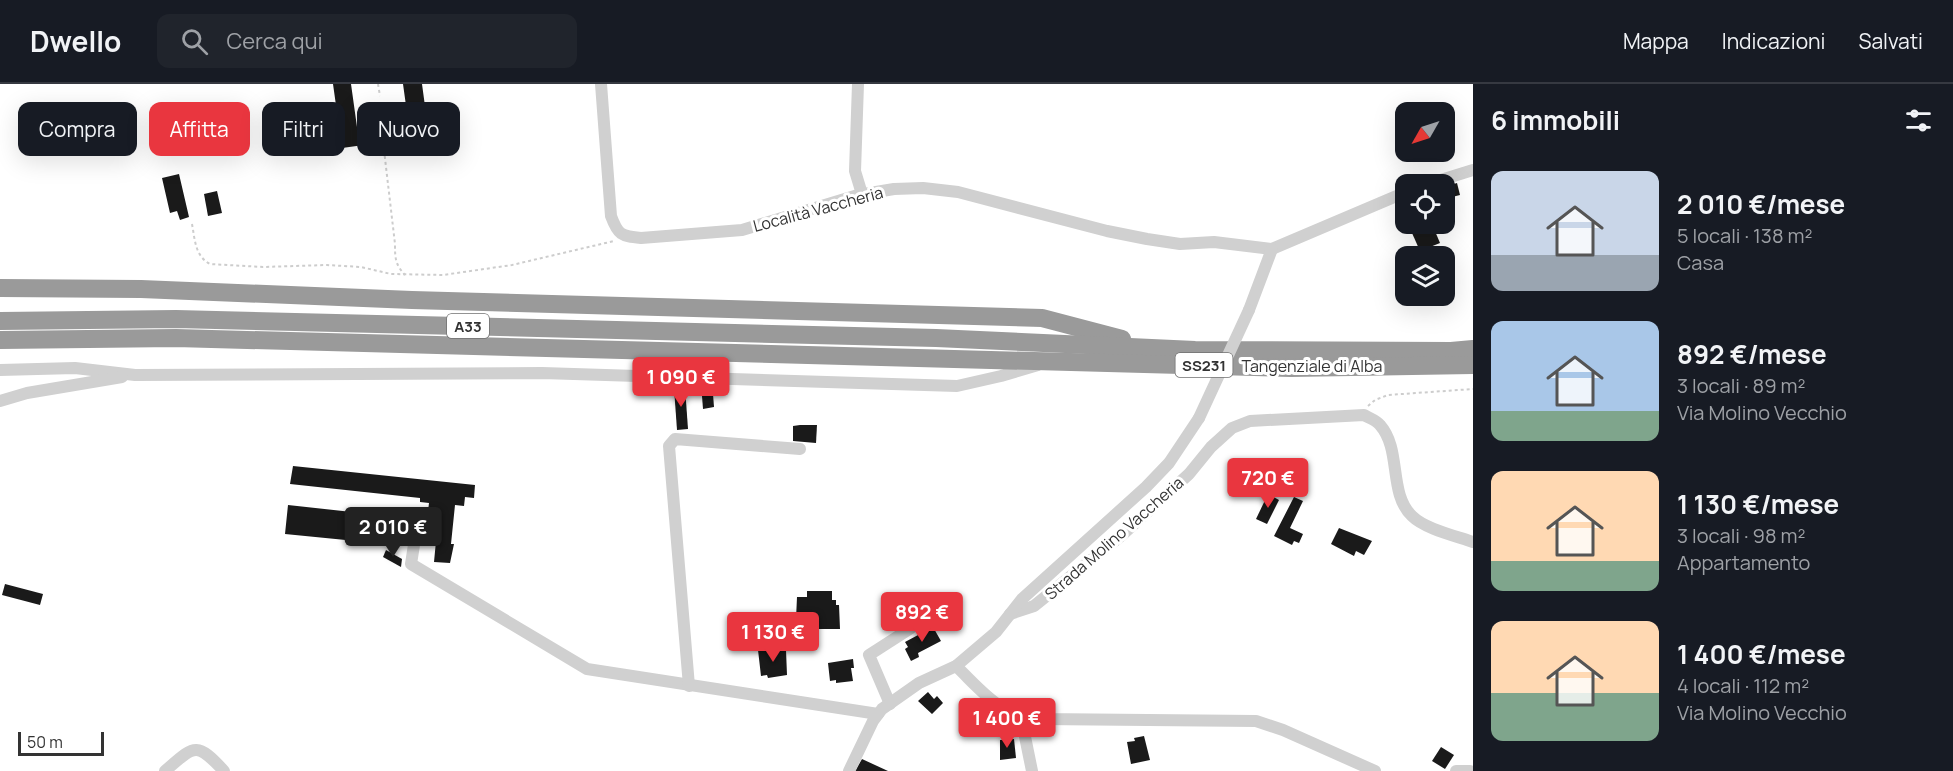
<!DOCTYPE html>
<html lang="it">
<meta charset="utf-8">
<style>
:root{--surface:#171b24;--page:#20242c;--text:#f1f3f6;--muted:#9ea1a6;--line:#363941;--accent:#e9363f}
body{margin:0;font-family:Manrope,sans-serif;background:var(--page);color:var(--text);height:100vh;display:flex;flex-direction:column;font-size:22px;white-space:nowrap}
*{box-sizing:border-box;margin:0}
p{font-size:20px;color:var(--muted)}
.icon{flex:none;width:33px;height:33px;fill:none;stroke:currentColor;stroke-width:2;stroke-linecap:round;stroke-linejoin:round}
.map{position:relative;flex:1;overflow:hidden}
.drawer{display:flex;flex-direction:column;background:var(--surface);width:480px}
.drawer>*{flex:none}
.guide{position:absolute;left:18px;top:18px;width:570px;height:54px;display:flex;gap:12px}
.needle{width:39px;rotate:231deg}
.tools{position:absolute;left:1395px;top:18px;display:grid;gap:12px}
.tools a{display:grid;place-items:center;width:60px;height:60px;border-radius:12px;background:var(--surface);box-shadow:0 6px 24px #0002;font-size:30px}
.scale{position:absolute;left:18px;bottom:15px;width:86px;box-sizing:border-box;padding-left:6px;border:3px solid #333;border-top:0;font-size:16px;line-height:21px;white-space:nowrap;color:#333;-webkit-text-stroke:4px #fff;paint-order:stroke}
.price{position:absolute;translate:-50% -51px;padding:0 14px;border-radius:6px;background:var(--accent);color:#fff;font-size:20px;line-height:39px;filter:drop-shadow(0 2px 3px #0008)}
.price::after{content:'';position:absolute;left:50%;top:36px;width:18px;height:14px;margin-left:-9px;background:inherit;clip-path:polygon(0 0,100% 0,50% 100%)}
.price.selected{background:#222;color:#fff}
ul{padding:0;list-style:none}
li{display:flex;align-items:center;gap:18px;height:150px;padding:0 18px}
li span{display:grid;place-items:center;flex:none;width:168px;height:120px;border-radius:12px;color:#555}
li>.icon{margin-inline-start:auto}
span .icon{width:72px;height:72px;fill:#fffc;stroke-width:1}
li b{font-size:26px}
h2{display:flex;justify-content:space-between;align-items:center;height:72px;padding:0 18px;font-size:26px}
.pill{padding:0 21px;border-radius:12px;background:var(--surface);box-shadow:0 6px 24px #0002;font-size:21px;line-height:54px}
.pill.selected{background:var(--accent);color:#fff}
header{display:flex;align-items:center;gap:36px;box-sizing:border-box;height:84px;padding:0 30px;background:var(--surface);border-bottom:2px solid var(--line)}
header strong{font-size:28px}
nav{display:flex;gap:33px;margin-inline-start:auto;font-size:21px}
.search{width:420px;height:54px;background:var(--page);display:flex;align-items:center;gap:15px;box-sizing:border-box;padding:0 21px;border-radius:12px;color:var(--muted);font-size:22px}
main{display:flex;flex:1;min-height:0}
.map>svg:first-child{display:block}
</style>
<header>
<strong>Dwello</strong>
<div class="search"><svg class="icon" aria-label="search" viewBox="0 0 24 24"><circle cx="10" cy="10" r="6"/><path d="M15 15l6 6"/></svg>Cerca qui</div>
<nav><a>Mappa</a><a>Indicazioni</a><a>Salvati</a></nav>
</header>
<main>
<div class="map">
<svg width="1473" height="687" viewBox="0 0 1473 687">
<rect width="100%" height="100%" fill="#fff"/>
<g fill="#1a1a1a">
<polygon points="333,0 351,0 357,43 408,36 403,0 422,0 429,52 342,64"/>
<polygon points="179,90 189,133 180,136 177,127 170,129 162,94"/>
<polygon points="1457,99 1460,111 1444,115 1444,103"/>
<polygon points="217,107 222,129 208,132 204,110"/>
<polygon points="1408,140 1432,140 1440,159 1420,167"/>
<polygon points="685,303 688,345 677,346 674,304"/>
<polygon points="713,310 714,323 703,325 702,312"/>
<polygon points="800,341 817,341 816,359 793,357 793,342"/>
<polygon points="293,382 475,401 474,414 465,413 464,422 455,421 451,460 454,460 450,479 434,478 438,436 427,435 429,419 420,418 420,414 290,400"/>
<polygon points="1268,410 1279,416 1267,440 1256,435"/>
<polygon points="1294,413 1303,417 1290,444 1303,450 1299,459 1294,457 1292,461 1274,452"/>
<polygon points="288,421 361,429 362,426 378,428 376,459 285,450"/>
<polygon points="1339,444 1372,457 1364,471 1356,467 1354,472 1331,460"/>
<polygon points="386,466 402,475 401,483 383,473"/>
<polygon points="5,500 43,510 40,521 2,511"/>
<polygon points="807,507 832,507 832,516 836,516 836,521 839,521 840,545 808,545 808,539 802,539 803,535 796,535 797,513 807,513"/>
<polygon points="933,543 941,557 918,569 919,573 911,577 905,565 908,563 905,558"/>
<polygon points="776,564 777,567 786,566 787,591 768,594 767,591 761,592 758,566"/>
<polygon points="853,575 854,584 851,584 853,597 836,599 836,596 830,597 828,579"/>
<polygon points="928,608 934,615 937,612 943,619 932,630 918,617"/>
<polygon points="1144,652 1150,676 1131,680 1127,658 1135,657 1134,654"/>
<polygon points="1014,655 1016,674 1000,676 1000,656"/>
<polygon points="1441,663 1454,671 1445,685 1432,677"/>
<polygon points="862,675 888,687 855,687"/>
</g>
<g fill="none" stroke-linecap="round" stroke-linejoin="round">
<g stroke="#cdcdcd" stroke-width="2" stroke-dasharray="3 3" stroke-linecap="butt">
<polyline points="378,0 380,12"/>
<path d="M384,66L395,160C395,174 395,180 405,191"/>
<path d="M192,140C195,156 195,172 210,180L263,183L327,181L361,183L391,190L443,191L512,181L614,157"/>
<polyline points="1368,322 1375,316 1388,311 1473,305"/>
</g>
<g stroke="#d0d0d0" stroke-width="12">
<path d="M601,0L611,132C618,151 621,152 641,154L742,146L858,111L894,105L923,104L958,108L1107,147L1147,155L1180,160L1214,158L1272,165"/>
<polyline points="858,0 855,87 862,110"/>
<polyline points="1428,100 1473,86"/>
<polyline points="1272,165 1406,108"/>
<polyline points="1249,226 1272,165"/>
<polyline points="0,286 75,284 135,291 542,289 957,302 1001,292 1038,281"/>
<polyline points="0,317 27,309 122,293"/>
<polyline points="416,448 411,480 587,585 878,630"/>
<path d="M1010,530L1034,522L1122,451L1189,390L1211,363L1232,344L1250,337L1364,331C1369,334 1376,336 1380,341C1402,366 1388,409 1412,432C1425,445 1456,452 1473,458"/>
<path d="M956,582C984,609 999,631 1040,635L1256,637L1283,646L1375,687"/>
<polyline points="689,602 669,362 675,355 800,365"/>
<polyline points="890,620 869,571 911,544"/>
<polyline points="1021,633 1032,687"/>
<path d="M165,687C195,661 196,657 224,687"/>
<polyline points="849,687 873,637 882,625 919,599 956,582 996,548 1022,515 1146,403 1169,379 1199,334"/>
<polyline points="1456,687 1470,687"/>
</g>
<g stroke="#9a9a9a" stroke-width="18">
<polyline points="0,204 141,205 412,216 1042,234 1122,255"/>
<polyline points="0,237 176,235 936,254 1195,266 1451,267 1473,265"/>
<polyline points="0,256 176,254 1291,284 1473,281"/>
</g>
<polyline stroke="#d0d0d0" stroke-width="12" points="1199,334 1249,226"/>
</g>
<g text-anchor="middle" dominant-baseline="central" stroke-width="6" stroke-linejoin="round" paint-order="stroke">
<g fill="#fff" stroke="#707070" stroke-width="1.5">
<rect x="447" y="230" width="42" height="24" rx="4.5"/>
<rect x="1175.5" y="269" width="57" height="24" rx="4.5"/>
</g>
<g font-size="15" font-weight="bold" fill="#333">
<text x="468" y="242">A33</text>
<text x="1204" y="281">SS231</text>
</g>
<g font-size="16" fill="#333" stroke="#fff">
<text transform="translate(818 125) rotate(-15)">Località Vaccheria</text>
<text x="1312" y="282">Tangenziale di Alba</text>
<text transform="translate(1114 454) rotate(-41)">Strada Molino Vaccheria</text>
</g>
</g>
</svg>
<div class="tools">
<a><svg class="needle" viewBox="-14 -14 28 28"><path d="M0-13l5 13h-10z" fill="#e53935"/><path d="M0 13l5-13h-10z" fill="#9ea1a6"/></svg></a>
<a><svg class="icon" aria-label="locate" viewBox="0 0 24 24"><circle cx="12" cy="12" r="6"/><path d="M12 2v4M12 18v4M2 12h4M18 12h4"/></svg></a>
<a><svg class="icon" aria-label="layers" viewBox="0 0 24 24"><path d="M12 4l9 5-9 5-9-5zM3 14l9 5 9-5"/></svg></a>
</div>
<div class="scale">50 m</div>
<b class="price" style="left:681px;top:324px">1 090 €</b>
<b class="price" style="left:1268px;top:425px">720 €</b>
<b class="price selected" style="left:393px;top:474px">2 010 €</b>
<b class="price" style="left:922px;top:559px">892 €</b>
<b class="price" style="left:773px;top:579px">1 130 €</b>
<b class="price" style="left:1007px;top:665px">1 400 €</b>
<div class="guide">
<a class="pill">Compra</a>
<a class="pill selected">Affitta</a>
<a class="pill">Filtri</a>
<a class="pill">Nuovo</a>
</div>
</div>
<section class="drawer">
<h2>6 immobili<svg class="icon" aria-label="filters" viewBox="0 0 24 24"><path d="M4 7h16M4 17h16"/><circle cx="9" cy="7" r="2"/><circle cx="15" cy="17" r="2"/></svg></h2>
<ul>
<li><span style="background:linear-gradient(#c9d6e8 70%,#9aa5b1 0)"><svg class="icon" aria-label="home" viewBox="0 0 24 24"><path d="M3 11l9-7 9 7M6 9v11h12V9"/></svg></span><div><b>2 010 €/mese</b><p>5 locali · 138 m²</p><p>Casa</p></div></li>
<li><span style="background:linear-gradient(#a9c7e8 75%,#7fa58c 0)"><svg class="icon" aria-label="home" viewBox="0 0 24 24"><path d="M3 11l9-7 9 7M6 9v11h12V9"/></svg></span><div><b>892 €/mese</b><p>3 locali · 89 m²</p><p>Via Molino Vecchio</p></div></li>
<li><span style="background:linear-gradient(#ffd9b3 75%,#7fa58c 0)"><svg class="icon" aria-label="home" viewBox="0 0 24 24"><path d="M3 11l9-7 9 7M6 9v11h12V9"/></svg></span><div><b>1 130 €/mese</b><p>3 locali · 98 m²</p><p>Appartamento</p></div></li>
<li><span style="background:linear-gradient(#ffd9b3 60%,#7fa58c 0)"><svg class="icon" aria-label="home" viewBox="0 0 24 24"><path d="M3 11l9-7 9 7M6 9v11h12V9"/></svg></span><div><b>1 400 €/mese</b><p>4 locali · 112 m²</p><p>Via Molino Vecchio</p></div></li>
</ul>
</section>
</main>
